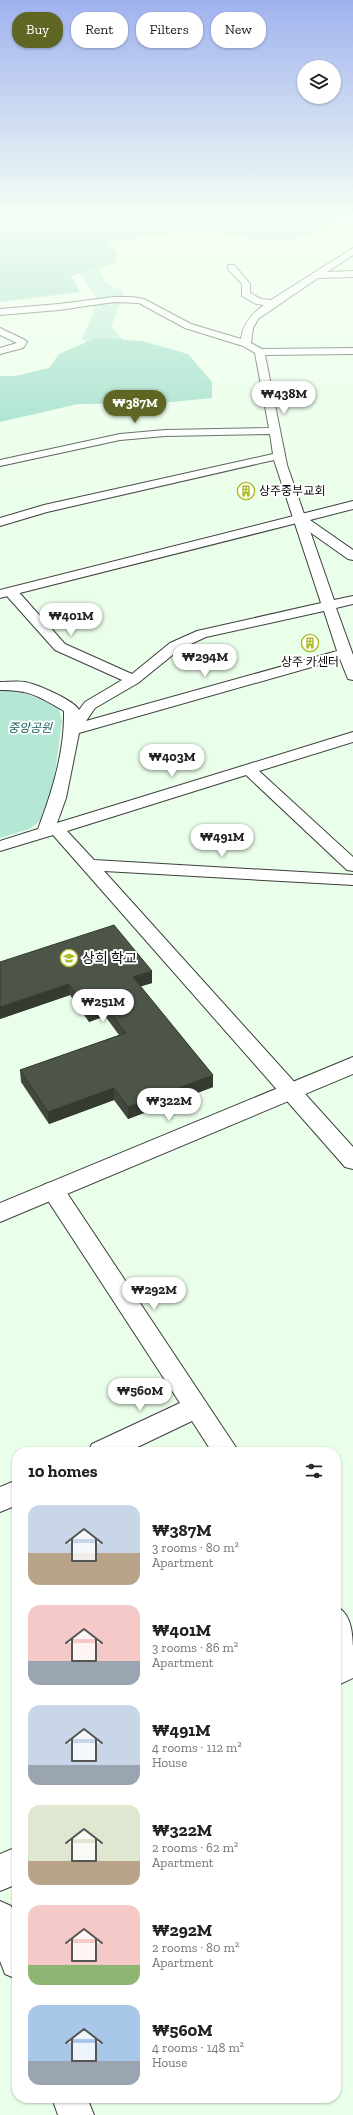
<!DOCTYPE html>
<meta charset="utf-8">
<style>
:root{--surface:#fff;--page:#f2f2f2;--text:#202124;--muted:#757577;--accent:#5f6624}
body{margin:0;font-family:"Zilla Slab","Noto Sans KR",serif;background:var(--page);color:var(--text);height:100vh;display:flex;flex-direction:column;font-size:15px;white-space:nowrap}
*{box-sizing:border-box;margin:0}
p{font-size:13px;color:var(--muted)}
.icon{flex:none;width:22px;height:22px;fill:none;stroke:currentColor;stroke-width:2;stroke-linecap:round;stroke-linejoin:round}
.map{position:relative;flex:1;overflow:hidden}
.sheet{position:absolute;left:12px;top:1447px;width:329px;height:656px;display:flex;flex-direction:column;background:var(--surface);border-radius:16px;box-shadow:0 1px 3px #0004}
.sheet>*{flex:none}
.banner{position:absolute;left:12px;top:12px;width:329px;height:36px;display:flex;gap:8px}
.fabs{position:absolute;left:297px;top:60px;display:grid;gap:8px}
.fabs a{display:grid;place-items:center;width:44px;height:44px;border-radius:50%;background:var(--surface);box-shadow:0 1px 3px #0004;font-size:20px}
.price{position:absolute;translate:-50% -34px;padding:0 9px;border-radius:14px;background:#fff;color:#222;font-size:13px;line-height:26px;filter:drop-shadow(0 1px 2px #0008)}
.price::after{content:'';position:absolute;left:50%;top:24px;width:12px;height:9px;margin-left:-6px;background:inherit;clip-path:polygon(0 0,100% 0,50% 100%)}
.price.current{background:var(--accent);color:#fff}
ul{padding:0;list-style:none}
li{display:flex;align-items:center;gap:12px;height:100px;padding:0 16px}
li span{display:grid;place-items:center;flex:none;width:112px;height:80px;border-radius:12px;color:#555}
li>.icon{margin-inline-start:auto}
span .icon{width:48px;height:48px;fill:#fffc;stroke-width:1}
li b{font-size:17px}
h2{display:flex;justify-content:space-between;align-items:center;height:48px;padding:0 16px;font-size:17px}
.chip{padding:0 14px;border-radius:16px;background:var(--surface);box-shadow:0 1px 3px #0004;font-size:14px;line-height:36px}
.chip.current{background:var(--accent);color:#fff}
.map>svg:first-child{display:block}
</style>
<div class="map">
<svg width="353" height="2115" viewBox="0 0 353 2115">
<rect width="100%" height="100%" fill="#eaffe9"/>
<g fill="#b4e8d4">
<polygon points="122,228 95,260 106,283 124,292 111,327 166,387 121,357 82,339 93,313 96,298 71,259"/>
<path d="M2,689C24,692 39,697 59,709L62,721L51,804L39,822L29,829L0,838V690Z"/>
</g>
<g fill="#93d9c3">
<polygon points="0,216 335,216 334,225 295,239 257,240 225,233 181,231 108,242 118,253 115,263 71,276 80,292 0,302"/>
<polygon points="96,338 142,341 188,354 212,382 212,398 162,403 78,404 0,422 0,376 15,376 49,368 59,354"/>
</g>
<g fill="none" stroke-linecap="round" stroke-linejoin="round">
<defs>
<g id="minor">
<path d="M353,248V255L327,272L353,271V277L318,278L258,319L253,328L251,343L262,349L353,348V354L265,355L287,465L334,600L353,596V604L336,608L353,655V680L348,679L340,659L79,733L66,798L57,823L353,732V742L259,771L353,857V871L347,870L246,775L67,831L94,860L353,875V885L104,871L353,1147V1169L345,1167L53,835L0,851V841L38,829C52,792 65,751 64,711C38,696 30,690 0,690V682C8,682 17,681 25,682C36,684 74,700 79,710L85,702L122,680L55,650L6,595L4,592L6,589H16L65,644L132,674L170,643L197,631L321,603L274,460L47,512L0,526V518L44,505L273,454L270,434L165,436L120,440L0,466V460L120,434L165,430L269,428L255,353L243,346L185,328L139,303L114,302L59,310L0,315V309L59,304L114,297H132L144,299L191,324L241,339C243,324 251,314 264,305L256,304L242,296V284L228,269V265H234L250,284V293L261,299L271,300ZM324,611L337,651L86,721L95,708L138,683L180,649L206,637Z"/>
<polygon points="0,328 25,340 27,342 23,348 0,354 0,348 17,343 0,335"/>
<polygon points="53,1182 61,1184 239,1452 212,1452 192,1421 127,1452 88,1452 92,1444 180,1403 45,1196 42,1190 45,1184"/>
<polygon points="17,1480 17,1505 0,1512 0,1487"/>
<path d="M336,1606C353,1615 353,1636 353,1658C329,1648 336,1627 336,1606Z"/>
<polygon points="0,1901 11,1906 17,1919 17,1979 5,1974 0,1961"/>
<polygon points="52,2098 87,2098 94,2115 58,2115"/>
</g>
<g id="tertiary">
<polygon points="353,501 353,509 310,520 353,550 353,560 348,559 297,523 0,598 0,590"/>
<polygon points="353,1057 353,1074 0,1222 0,1203"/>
<polygon points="353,1645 353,1678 336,1686 336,1652"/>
<polygon points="17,1847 17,1884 0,1891 0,1854"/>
</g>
</defs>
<use href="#minor" stroke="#3e3e3e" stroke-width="2"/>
<use href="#tertiary" stroke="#3e3e3e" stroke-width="2"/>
<use href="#minor" fill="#fff" fill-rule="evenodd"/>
<use href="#tertiary" fill="#fff" fill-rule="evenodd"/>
</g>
<polygon fill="#42483e" points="0,962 152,971 152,983 140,986 213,1075 213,1087 128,1119 114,1100 49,1124 21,1082 20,1070 119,1035 105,1016 89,1022 70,995 0,1019"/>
<g fill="#363b32">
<polygon points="152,971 152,983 133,989 133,977"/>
<polygon points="69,984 70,995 0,1019 0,1007"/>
<polygon points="104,1004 105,1016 89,1022 88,1010"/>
<polygon points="213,1075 213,1087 128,1119 128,1107"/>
<polygon points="114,1088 114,1100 49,1124 48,1112"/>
</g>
<polygon fill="#4d5448" stroke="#363b32" points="114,925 152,971 133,977 213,1075 128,1107 114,1088 48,1112 20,1070 126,1033 104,1004 88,1010 69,984 0,1007 0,962"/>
<linearGradient id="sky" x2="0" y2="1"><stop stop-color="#9fb2ee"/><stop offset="0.42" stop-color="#f6fff5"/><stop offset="1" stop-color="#f6fff5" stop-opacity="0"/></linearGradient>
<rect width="353" height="512" fill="url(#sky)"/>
<defs>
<symbol id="building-ring" viewBox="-11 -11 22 22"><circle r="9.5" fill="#fff" stroke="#acba24" stroke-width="1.5"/><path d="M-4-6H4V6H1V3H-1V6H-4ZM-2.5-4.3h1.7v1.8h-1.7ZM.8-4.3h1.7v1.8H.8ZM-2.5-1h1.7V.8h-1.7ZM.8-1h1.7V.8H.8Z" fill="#acba24"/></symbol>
<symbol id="school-ring" viewBox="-11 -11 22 22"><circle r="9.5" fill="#fff" stroke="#acba24" stroke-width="1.5"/><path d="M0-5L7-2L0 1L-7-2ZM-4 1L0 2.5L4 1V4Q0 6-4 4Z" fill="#acba24"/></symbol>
</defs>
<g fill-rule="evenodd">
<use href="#building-ring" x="236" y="481" width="20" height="20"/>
<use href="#building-ring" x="300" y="633" width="20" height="20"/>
<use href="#school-ring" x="59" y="948" width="20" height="20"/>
</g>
<g text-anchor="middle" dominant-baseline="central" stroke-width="4" stroke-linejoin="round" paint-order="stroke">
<g font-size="12" fill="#0b0b0b" stroke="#fff" text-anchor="start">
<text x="259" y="491">상주중부교회</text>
<text x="310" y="662" text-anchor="middle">상주 카센터</text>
</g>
<g font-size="12" font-style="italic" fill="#1c625d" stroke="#fff">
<text x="30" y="728">중앙공원</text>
</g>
<g font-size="14" fill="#0b0b0b" stroke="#fff" text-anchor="start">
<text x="82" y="958">상희 학교</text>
</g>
</g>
</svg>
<div class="fabs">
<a><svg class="icon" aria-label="layers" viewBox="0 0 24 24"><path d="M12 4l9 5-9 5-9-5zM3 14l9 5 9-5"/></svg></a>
</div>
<b class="price" style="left:284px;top:415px">₩438M</b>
<b class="price current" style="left:135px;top:424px">₩387M</b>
<b class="price" style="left:71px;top:637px">₩401M</b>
<b class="price" style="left:205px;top:678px">₩294M</b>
<b class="price" style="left:172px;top:778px">₩403M</b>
<b class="price" style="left:222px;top:858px">₩491M</b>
<b class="price" style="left:103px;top:1023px">₩251M</b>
<b class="price" style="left:169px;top:1122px">₩322M</b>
<b class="price" style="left:154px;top:1311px">₩292M</b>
<b class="price" style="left:140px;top:1412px">₩560M</b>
<div class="banner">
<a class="chip current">Buy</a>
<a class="chip">Rent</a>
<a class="chip">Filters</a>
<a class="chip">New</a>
</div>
<section class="sheet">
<h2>10 homes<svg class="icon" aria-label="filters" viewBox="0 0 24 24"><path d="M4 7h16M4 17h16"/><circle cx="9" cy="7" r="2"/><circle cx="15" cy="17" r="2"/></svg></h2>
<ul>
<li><span style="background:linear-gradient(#c9d6e8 60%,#b9a48a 0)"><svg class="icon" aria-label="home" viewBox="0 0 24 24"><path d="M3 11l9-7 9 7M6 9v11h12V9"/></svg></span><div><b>₩387M</b><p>3 rooms · 80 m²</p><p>Apartment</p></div></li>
<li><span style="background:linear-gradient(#f6c9c9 70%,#9aa5b1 0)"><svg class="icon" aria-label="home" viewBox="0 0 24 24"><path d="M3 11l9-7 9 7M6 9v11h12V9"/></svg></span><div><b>₩401M</b><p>3 rooms · 86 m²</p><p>Apartment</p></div></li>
<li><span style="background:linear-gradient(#c9d6e8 75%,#9aa5b1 0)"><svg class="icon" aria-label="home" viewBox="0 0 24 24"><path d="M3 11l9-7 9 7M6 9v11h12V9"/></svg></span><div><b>₩491M</b><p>4 rooms · 112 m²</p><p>House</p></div></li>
<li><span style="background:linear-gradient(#dfe7d0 70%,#b9a48a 0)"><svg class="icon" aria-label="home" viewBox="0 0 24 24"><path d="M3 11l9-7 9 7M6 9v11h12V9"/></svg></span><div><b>₩322M</b><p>2 rooms · 62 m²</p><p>Apartment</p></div></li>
<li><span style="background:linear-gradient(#f6c9c9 75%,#8fb573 0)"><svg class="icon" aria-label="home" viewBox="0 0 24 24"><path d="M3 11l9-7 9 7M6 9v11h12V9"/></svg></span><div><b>₩292M</b><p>2 rooms · 80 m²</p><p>Apartment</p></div></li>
<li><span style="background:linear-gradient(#a9c7e8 70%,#9aa5b1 0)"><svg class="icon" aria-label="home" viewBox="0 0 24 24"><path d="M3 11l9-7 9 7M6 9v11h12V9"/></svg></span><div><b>₩560M</b><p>4 rooms · 148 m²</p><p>House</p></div></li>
</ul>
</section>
</div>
